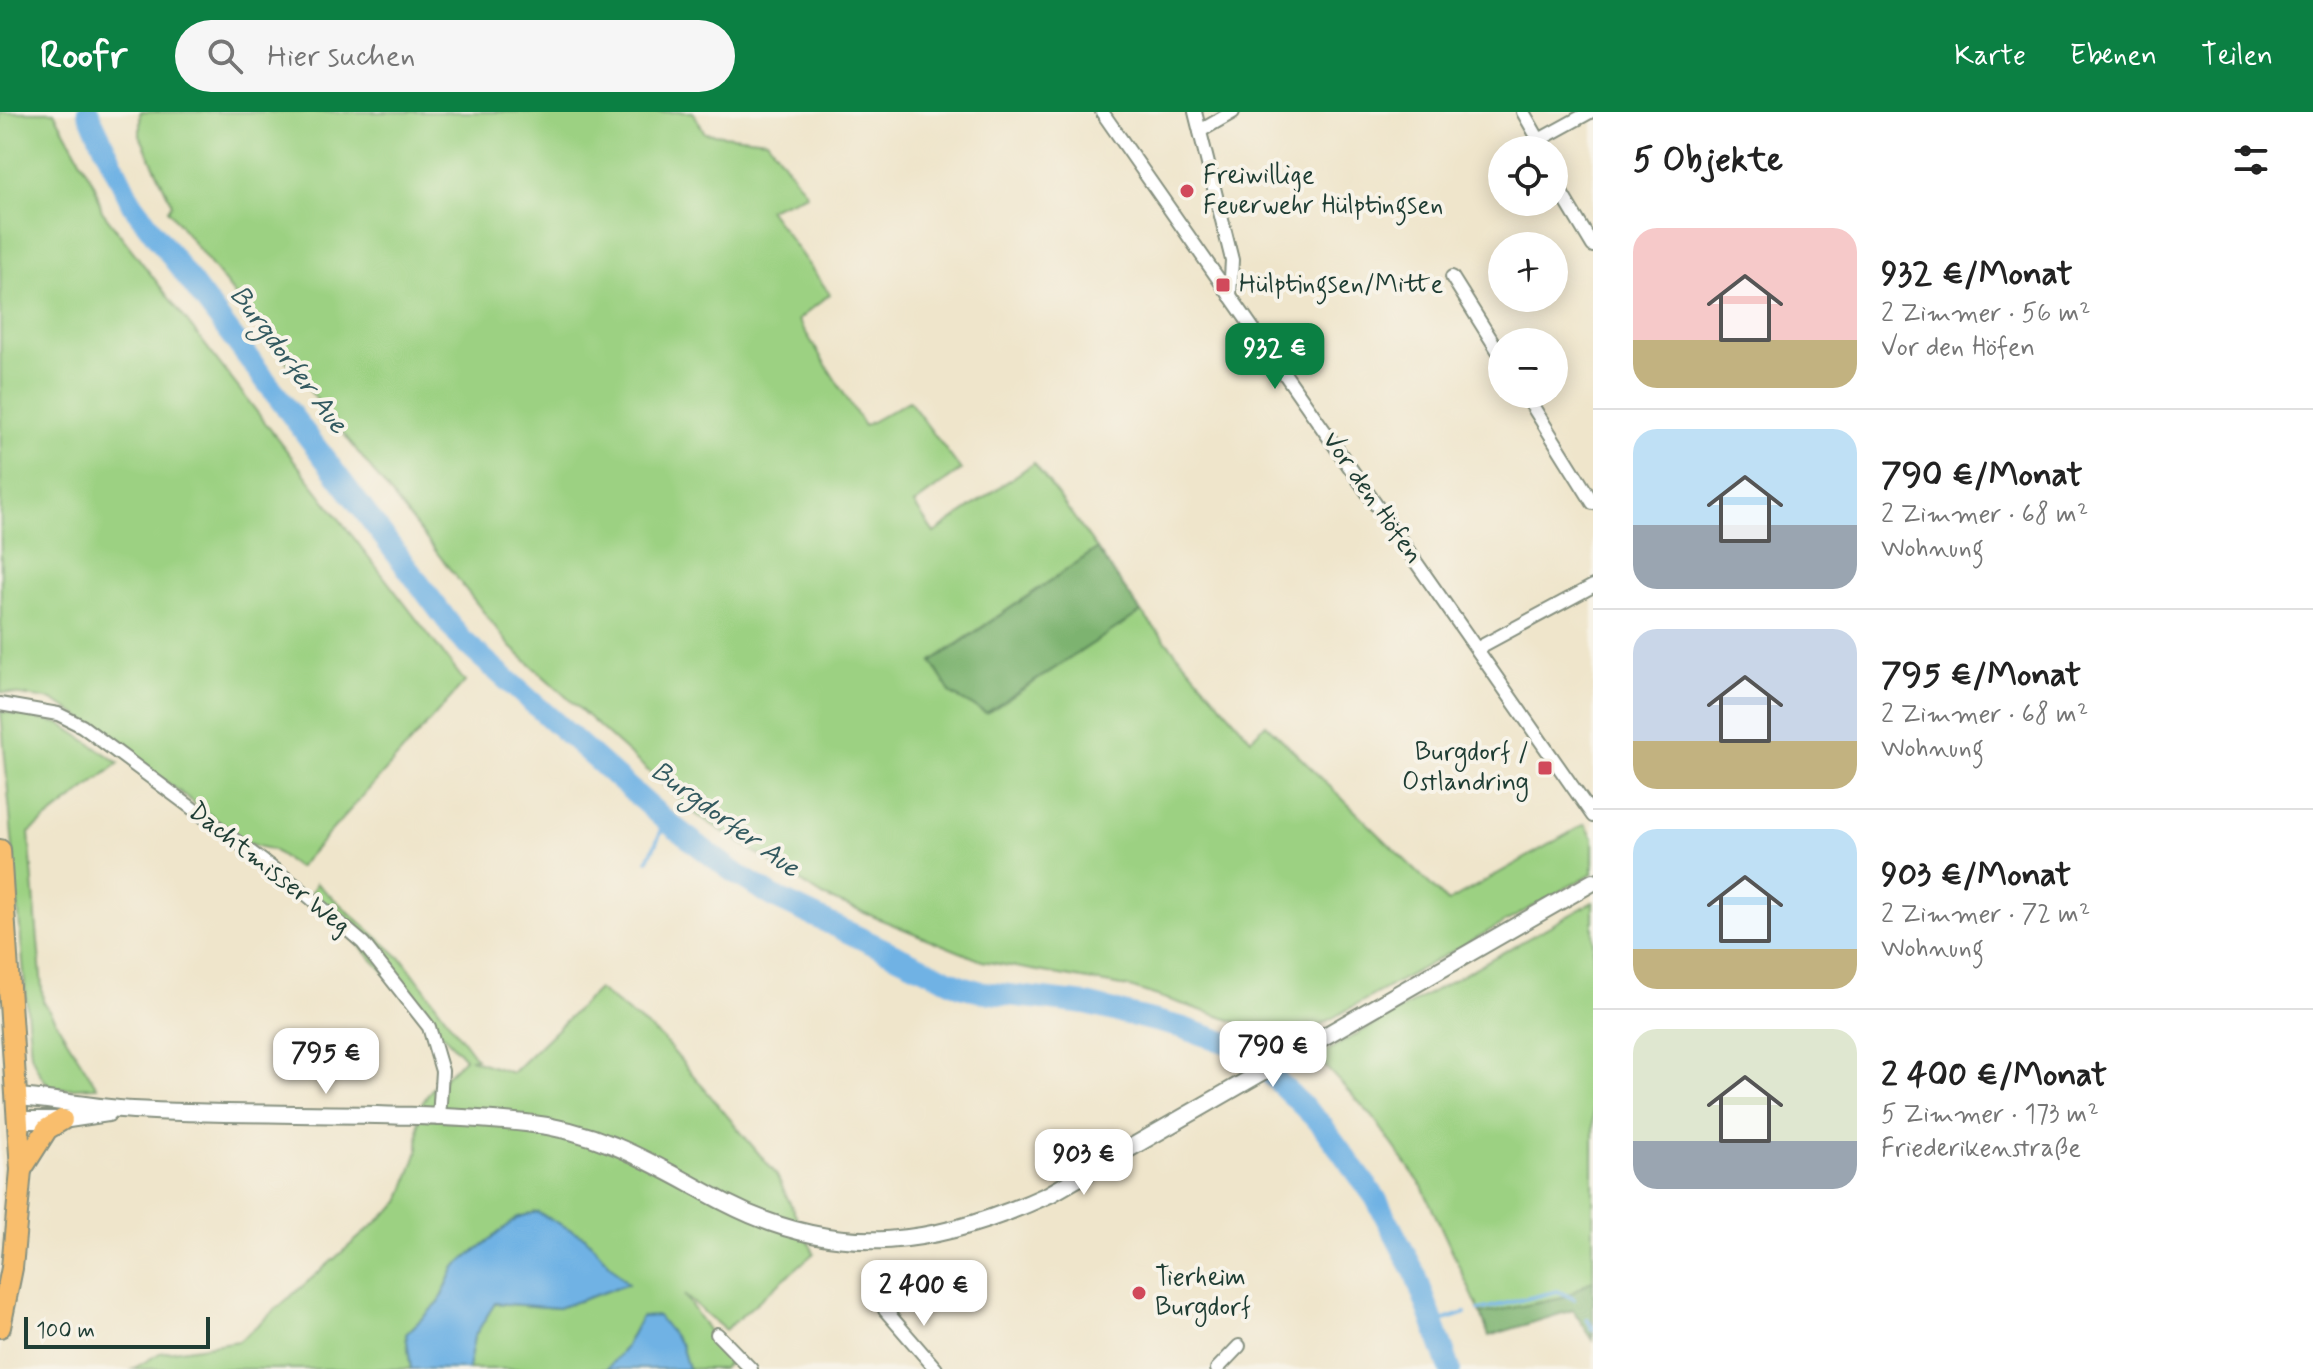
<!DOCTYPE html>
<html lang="de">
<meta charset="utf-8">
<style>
:root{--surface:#fff;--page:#f6f6f6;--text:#222;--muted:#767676;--line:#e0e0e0;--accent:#0b8043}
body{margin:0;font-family:Mynerve,sans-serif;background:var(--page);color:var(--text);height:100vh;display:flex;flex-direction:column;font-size:30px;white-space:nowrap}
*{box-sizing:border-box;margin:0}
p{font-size:26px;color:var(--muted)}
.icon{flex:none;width:44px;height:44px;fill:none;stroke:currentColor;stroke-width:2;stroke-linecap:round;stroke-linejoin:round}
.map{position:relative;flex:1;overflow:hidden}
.side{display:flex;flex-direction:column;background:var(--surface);width:720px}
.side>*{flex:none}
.buttons{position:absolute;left:1488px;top:24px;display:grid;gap:16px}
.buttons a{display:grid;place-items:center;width:80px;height:80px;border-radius:50%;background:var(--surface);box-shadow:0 4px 20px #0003;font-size:40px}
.scale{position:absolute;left:24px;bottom:20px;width:186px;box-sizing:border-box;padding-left:8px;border:4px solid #1f3d34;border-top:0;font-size:22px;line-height:28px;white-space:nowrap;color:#1f3d34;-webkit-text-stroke:6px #f7f3e8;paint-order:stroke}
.price{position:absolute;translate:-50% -68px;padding:0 18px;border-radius:16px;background:#fff;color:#222;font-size:26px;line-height:52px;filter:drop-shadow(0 2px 4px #0008)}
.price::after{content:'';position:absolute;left:50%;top:48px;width:24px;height:18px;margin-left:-12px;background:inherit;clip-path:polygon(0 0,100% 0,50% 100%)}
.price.active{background:var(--accent);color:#fff}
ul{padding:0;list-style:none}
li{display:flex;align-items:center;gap:24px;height:200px;padding:0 40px}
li+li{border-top:2px solid var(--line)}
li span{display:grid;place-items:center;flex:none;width:224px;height:160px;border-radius:24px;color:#555}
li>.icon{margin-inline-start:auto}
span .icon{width:96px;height:96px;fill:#fffc;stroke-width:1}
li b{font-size:34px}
h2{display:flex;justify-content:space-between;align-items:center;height:96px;padding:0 40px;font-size:34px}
header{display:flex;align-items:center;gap:48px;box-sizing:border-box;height:112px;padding:0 40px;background:var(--accent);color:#fff}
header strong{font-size:38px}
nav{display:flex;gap:44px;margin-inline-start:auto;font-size:28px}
.search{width:560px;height:72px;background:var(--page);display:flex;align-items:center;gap:20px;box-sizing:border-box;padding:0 28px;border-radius:44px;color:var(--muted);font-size:30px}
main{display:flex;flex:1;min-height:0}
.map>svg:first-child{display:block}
</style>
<header>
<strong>Roofr</strong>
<div class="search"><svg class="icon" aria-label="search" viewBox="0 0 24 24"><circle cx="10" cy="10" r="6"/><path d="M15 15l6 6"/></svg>Hier suchen</div>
<nav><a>Karte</a><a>Ebenen</a><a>Teilen</a></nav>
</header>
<main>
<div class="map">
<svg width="1593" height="1257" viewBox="0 0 1593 1257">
<rect width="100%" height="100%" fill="#f7f3e8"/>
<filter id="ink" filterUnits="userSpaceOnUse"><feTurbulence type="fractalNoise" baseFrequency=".0125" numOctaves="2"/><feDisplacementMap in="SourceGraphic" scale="16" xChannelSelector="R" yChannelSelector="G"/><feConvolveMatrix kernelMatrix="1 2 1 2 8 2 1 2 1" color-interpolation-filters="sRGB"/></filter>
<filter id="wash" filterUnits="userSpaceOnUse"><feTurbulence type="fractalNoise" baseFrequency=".006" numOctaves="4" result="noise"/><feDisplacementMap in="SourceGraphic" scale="32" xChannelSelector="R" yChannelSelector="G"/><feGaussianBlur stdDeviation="1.8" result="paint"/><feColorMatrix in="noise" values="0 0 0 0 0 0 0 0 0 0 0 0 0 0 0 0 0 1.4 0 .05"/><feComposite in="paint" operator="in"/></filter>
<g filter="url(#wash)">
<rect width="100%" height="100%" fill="#efe5cb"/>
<g fill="#9cd182" stroke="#5e875b" stroke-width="2">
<polygon points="0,0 54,0 95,74 102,99 465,570 298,756 273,738 247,731 81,605 52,588 1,580"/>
<polygon points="140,0 693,0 705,21 767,28 807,82 768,97 830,182 798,208 864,314 909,289 961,358 914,392 934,421 1034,351 1097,437 932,549 987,601 1141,500 1251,627 1266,612 1448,790 1585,712 1593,726 1593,761 1282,934 1234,909 1133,876 982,849 823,784 697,703 511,535 168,98 172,92 140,24"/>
<path d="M1,599L61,612L119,651L29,721L43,889L97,975C55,976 47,985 31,942Z"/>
<polygon points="316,771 404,849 476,946 470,947 512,961 598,877 662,926 776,1062 814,1141 725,1218 684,1183 730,1250 722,1257 688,1257 681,1233 641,1205 625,1236 607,1257 468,1257 474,1225 495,1191 558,1196 627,1172 585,1125 536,1100 519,1105 455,1155 439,1190 406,1222 411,1257 133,1257 160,1241 239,1229 400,1090 418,1039 419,996 431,978 465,946 311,782"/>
<polygon points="1593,790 1593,1168 1563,1186 1481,1202 1422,1074 1373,1005 1316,945"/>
</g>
<g fill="#7db370" stroke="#4e7852" stroke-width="2">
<polygon points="1097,437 1141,500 986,601 951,582 932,550"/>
<polygon points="1593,1168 1593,1228 1573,1198 1489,1224 1481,1202 1563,1186"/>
</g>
<g fill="#6fb2e4" stroke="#47788c" stroke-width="2">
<polygon points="537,1100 585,1125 628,1172 558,1196 495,1191 474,1225 468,1257 411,1257 406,1222 439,1190 455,1155 519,1105"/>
<polygon points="658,1204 681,1233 688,1257 607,1257 625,1236 641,1205"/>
</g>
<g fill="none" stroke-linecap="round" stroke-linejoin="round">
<g stroke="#6fb2e4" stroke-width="4">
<polyline points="648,748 666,709"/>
<polyline points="1479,1198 1558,1179 1574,1187"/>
<polyline points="1587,1207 1593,1217"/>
<polyline points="1435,1211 1465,1201"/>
</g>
<polyline stroke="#6fb2e4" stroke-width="22" points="88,0 132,92 461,527 666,709 732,759 774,785 961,874 982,880 1086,892 1180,915 1245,937 1321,1012 1375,1085 1415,1161 1450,1257"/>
</g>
</g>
<g filter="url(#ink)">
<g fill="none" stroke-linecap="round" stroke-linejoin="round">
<defs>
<g id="minor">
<polyline points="1102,0 1593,704"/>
<polyline points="1195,0 1232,148 1230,184"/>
<polyline points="1523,0 1539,28 1538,38"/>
<polyline points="1200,19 1233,0"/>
<polyline points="1539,28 1590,0"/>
<polyline points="1554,69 1593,134"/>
<polyline points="1452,165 1502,245"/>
<polyline points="1525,282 1593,391"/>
<polyline points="1478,536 1593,474"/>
<polyline points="0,592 58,602 82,614 299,776 363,831 429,915 442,959 439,1007"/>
<polyline points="885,1198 936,1257"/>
<polyline points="717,1222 751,1257"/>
<polyline points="1217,1257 1239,1234"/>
</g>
<g id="tertiary">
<path d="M19,985C57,988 95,996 133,998C263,1005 396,998 526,1011C604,1019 658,1055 726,1091C840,1150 939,1133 1050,1082L1593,770"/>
<polyline points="19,1008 62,1008 108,1001"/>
</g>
<g id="primary">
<polyline points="0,738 21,1058 12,1156 0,1215"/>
<polyline points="21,1058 47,1017 62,1008"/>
</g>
</defs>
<use href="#minor" stroke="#879180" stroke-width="16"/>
<use href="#tertiary" stroke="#879180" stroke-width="20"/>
<use href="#primary" stroke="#879180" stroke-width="24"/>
<use href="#minor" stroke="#fff" stroke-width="12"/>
<use href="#tertiary" stroke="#fff" stroke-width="16"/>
<use href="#primary" stroke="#f9be6d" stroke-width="20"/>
</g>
</g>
<g fill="#d1495b" stroke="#f7f3e8" stroke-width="3">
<circle cx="1187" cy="79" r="8"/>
<rect x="1215" y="165" width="16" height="16" rx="4"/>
<rect x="1537" y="648" width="16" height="16" rx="4"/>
<circle cx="1139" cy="1181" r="8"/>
</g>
<g text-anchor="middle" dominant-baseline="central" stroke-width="8" stroke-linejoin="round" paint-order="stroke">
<g font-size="26" fill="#1f3d34" stroke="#f7f3e8" text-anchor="start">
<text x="1203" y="64">Freiwillige<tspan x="1203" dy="30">Feuerwehr Hülptingsen</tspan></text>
<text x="1239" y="173">Hülptingsen/Mitte</text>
<text x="1529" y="641" text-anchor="end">Burgdorf /<tspan x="1529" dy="30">Ostlandring</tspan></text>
<text x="1155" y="1166">Tierheim<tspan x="1155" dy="30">Burgdorf</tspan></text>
</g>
<g font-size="26" fill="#1f3d34" stroke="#f7f3e8">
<text transform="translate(1372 386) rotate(55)">Vor den Höfen</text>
<text transform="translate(269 757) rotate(38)">Dachtmisser Weg</text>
</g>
<g font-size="28" font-style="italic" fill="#335a60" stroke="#f7f3e8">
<text transform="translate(288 248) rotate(53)">Burgdorfer Aue</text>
<text transform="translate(725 708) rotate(36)">Burgdorfer Aue</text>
</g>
</g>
</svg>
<div class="buttons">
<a><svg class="icon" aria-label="locate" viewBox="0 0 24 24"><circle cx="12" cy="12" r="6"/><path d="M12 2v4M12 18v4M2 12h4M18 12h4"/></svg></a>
<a>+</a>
<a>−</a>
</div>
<div class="scale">100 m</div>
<b class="price active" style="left:1275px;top:279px">932 €</b>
<b class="price" style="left:1273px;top:977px">790 €</b>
<b class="price" style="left:326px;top:984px">795 €</b>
<b class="price" style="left:1084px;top:1085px">903 €</b>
<b class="price" style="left:924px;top:1216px">2 400 €</b>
</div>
<section class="side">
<h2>5 Objekte<svg class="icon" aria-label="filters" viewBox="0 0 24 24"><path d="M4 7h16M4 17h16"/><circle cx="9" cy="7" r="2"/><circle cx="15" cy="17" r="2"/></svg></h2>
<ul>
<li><span style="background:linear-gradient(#f6c9c9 70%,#c2b280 0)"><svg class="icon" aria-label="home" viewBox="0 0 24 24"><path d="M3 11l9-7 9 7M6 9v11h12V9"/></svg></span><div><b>932 €/Monat</b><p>2 Zimmer · 56 m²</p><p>Vor den Höfen</p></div></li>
<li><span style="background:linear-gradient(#bfe0f5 60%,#9aa5b1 0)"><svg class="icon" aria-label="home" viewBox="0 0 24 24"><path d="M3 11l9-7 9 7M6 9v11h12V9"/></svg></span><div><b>790 €/Monat</b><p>2 Zimmer · 68 m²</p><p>Wohnung</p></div></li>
<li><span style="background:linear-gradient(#c9d6e8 70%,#c2b280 0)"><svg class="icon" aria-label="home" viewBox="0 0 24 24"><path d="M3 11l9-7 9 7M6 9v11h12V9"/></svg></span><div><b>795 €/Monat</b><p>2 Zimmer · 68 m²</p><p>Wohnung</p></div></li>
<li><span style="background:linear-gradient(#bfe0f5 75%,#c2b280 0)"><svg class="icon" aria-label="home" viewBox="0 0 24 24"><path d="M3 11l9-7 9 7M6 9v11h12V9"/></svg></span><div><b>903 €/Monat</b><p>2 Zimmer · 72 m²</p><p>Wohnung</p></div></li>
<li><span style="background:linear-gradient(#dfe7d0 70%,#9aa5b1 0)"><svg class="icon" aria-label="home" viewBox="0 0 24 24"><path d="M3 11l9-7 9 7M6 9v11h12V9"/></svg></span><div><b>2 400 €/Monat</b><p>5 Zimmer · 173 m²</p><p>Friederikenstraße</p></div></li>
</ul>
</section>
</main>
